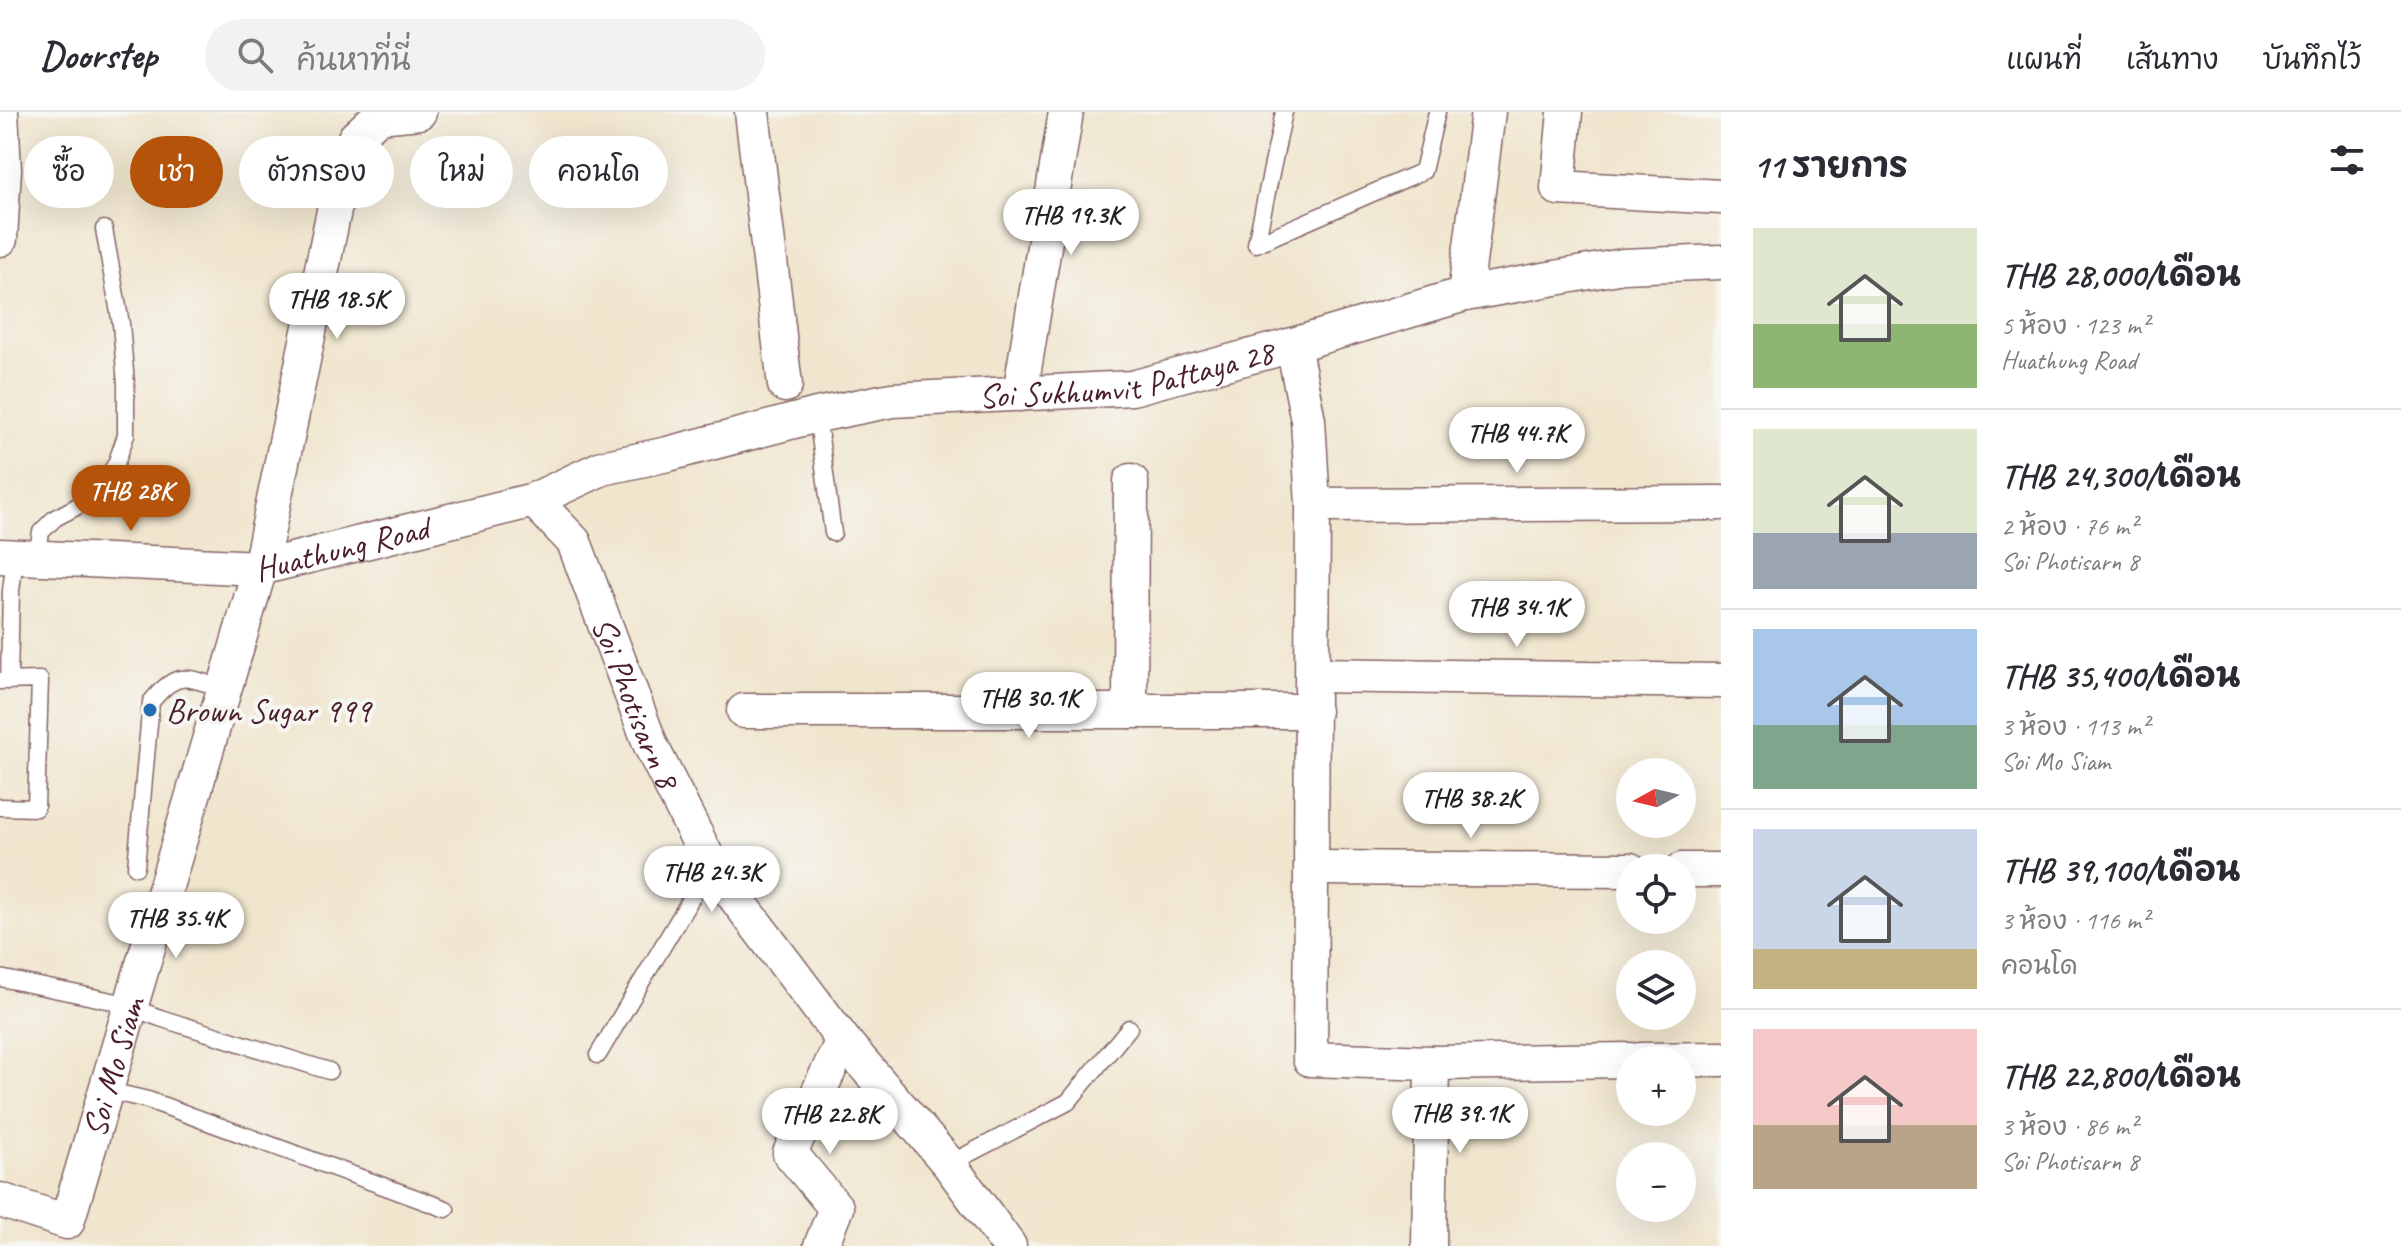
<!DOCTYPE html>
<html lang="th">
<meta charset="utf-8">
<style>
:root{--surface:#fff;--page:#f2f2f3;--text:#2b2b33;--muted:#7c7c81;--line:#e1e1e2;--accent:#b45309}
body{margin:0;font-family:Caveat,"Playpen Sans Thai",sans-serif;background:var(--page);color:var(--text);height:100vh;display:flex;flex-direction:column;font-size:30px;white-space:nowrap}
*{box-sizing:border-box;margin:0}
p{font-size:26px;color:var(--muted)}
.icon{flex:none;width:44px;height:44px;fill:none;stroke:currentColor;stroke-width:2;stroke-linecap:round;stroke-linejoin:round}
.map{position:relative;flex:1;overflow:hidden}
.details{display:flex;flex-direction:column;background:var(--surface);width:680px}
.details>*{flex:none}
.top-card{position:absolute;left:24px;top:24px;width:760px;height:72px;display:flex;gap:16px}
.needle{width:52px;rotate:262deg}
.controls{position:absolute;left:1616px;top:646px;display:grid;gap:16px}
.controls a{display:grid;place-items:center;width:80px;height:80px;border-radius:50%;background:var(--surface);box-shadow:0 8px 32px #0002;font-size:40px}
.price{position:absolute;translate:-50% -68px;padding:0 18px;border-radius:28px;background:#fff;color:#222;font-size:26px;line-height:52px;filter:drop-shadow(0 2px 4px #0008)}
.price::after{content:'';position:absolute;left:50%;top:48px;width:24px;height:18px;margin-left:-12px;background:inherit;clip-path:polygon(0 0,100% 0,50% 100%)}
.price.active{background:var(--accent);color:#fff}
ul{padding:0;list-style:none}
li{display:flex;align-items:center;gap:24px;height:200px;padding:0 32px}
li+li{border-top:2px solid var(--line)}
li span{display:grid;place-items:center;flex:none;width:224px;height:160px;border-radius:0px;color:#555}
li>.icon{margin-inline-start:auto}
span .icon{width:96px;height:96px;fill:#fffc;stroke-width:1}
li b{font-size:34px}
h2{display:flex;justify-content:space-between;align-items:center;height:96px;padding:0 32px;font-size:34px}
.tag{padding:0 28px;border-radius:36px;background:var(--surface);box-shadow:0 8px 32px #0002;font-size:28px;line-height:72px}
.tag.active{background:var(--accent);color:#fff}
header{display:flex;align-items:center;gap:48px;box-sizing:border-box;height:112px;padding:0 40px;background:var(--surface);border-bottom:2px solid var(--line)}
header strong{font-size:38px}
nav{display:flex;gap:44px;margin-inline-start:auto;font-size:28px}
.search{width:560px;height:72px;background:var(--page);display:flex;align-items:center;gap:20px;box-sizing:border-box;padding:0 28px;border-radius:44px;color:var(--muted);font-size:30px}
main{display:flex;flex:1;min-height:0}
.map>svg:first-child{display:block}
</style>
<header>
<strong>Doorstep</strong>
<div class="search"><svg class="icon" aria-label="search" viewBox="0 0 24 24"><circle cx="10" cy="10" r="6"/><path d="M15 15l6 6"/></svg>ค้นหาที่นี่</div>
<nav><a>แผนที่</a><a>เส้นทาง</a><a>บันทึกไว้</a></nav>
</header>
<main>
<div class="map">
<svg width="1721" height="1134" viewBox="0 0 1721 1134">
<rect width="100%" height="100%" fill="#f6f6f2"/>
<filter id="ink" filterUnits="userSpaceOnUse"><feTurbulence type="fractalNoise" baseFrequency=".0125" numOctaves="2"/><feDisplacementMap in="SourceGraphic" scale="16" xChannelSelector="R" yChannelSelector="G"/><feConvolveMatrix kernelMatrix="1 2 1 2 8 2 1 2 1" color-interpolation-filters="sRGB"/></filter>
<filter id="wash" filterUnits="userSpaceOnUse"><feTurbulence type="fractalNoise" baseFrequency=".006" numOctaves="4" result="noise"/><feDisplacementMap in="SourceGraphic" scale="32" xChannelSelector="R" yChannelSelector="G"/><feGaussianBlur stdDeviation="1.8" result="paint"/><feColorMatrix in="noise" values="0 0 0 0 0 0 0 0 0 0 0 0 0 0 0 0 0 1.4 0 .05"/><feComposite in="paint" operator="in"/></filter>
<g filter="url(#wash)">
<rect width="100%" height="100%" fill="#f0e5cd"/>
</g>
<g filter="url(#ink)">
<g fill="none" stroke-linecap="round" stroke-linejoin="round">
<defs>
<g id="service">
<polyline points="1284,0 1256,132 1423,59 1437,0"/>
<polyline points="817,303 833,421"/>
<polyline points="37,446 41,420 55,406 76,395 100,376 116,352 126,323 126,272 121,212 104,117"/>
<polyline points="0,569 40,568 36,696 0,695"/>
<polyline points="9,569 11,479 15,444"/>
<path d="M136,755L151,590C178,556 188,566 224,577"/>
<polyline points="0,866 117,890 160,906 329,959"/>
<polyline points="598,943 711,753"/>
<polyline points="105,978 148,988 446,1097"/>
<polyline points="949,1052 1068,990 1129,916"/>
</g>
<g id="minor">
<polyline points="752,0 785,273"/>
<polyline points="1565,0 1558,76 1721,85"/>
<polyline points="0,127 4,57 1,0"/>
<polyline points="1465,182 1488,0"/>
<polyline points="1293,233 1308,308 1313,393 1310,947 1432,951 1630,948"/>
<polyline points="1020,282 1066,0"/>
<path id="s1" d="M534,388L574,430L651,634L711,753L843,928L949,1052L1009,1134"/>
<polyline points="1313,393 1721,391"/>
<path id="s2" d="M0,444L260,456L534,388L602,356L668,342L817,303L892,288L1132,276L1293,233L1465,182L1623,154L1721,150"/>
<polyline points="1313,563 1721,569"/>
<polyline points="744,599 1313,599"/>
<polyline points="1130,599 1131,369"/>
<polyline points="1312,756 1630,758"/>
<polyline points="1682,758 1721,758"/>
<polyline points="1640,948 1721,947"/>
<path id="s3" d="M0,1088L67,1110L260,456L342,60L355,26L379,4L419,0"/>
<polyline points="821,1134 836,1096 790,1041 843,928"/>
<polyline points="1429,1134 1432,951"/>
</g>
</defs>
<use href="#service" stroke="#846464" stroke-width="19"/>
<use href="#minor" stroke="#846464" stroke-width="37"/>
<use href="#service" stroke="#fff" stroke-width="16"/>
<use href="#minor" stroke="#fff" stroke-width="34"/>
</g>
</g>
<circle fill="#1f6fb2" stroke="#f6f6f2" stroke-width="3" cx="150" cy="598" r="8"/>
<g text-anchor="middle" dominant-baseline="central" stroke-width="8" stroke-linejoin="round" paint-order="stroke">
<g font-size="34" fill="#4a1f2b" stroke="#f6f6f2">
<text stroke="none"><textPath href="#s2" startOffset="1152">Soi Sukhumvit Pattaya 28</textPath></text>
<text stroke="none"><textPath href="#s2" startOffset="344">Huathung Road</textPath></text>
<text stroke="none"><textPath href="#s1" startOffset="230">Soi Photisarn 8</textPath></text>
<text stroke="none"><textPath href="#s3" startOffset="232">Soi Mo Siam</textPath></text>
</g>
<g font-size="34" fill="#4a1f2b" stroke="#f6f6f2" text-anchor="start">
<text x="166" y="598">Brown Sugar 999</text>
</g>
</g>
</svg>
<div class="controls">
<a><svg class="needle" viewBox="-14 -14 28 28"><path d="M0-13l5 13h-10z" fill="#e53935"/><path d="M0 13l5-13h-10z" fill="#7c7c81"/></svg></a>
<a><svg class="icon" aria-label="locate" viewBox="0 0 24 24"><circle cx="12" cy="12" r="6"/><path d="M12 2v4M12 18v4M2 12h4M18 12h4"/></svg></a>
<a><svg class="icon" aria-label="layers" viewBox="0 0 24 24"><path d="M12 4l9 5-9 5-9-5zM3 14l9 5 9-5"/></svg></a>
<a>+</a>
<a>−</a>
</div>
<b class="price" style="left:1071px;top:145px">THB 19.3K</b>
<b class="price" style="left:337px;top:229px">THB 18.5K</b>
<b class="price" style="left:1517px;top:363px">THB 44.7K</b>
<b class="price active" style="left:131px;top:421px">THB 28K</b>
<b class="price" style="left:1517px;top:537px">THB 34.1K</b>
<b class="price" style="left:1029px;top:628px">THB 30.1K</b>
<b class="price" style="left:1471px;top:728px">THB 38.2K</b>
<b class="price" style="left:712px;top:802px">THB 24.3K</b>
<b class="price" style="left:176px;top:848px">THB 35.4K</b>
<b class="price" style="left:1460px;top:1043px">THB 39.1K</b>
<b class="price" style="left:830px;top:1044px">THB 22.8K</b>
<div class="top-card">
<a class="tag">ซื้อ</a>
<a class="tag active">เช่า</a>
<a class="tag">ตัวกรอง</a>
<a class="tag">ใหม่</a>
<a class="tag">คอนโด</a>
</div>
</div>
<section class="details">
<h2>11 รายการ<svg class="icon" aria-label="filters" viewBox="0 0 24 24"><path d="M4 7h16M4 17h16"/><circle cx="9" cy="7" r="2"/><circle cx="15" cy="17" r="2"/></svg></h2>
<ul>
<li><span style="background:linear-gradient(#dfe7d0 60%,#8fb573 0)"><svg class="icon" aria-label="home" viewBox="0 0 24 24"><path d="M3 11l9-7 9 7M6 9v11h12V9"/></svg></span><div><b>THB 28,000/เดือน</b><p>5 ห้อง · 123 m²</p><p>Huathung Road</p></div></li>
<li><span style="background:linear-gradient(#dfe7d0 65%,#9aa5b1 0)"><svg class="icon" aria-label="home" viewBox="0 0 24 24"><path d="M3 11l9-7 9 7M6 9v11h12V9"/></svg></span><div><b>THB 24,300/เดือน</b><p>2 ห้อง · 76 m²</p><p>Soi Photisarn 8</p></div></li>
<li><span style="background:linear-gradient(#a9c7e8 60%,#7fa58c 0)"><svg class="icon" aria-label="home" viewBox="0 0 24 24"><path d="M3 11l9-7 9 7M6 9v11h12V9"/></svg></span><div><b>THB 35,400/เดือน</b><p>3 ห้อง · 113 m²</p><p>Soi Mo Siam</p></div></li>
<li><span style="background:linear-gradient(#c9d6e8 75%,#c2b280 0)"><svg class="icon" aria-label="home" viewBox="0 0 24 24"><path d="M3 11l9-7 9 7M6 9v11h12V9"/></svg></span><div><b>THB 39,100/เดือน</b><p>3 ห้อง · 116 m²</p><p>คอนโด</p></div></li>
<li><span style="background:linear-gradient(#f6c9c9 60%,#b9a48a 0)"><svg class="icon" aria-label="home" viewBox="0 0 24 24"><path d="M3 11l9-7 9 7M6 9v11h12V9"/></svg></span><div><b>THB 22,800/เดือน</b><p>3 ห้อง · 86 m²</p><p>Soi Photisarn 8</p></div></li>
</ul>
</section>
</main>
